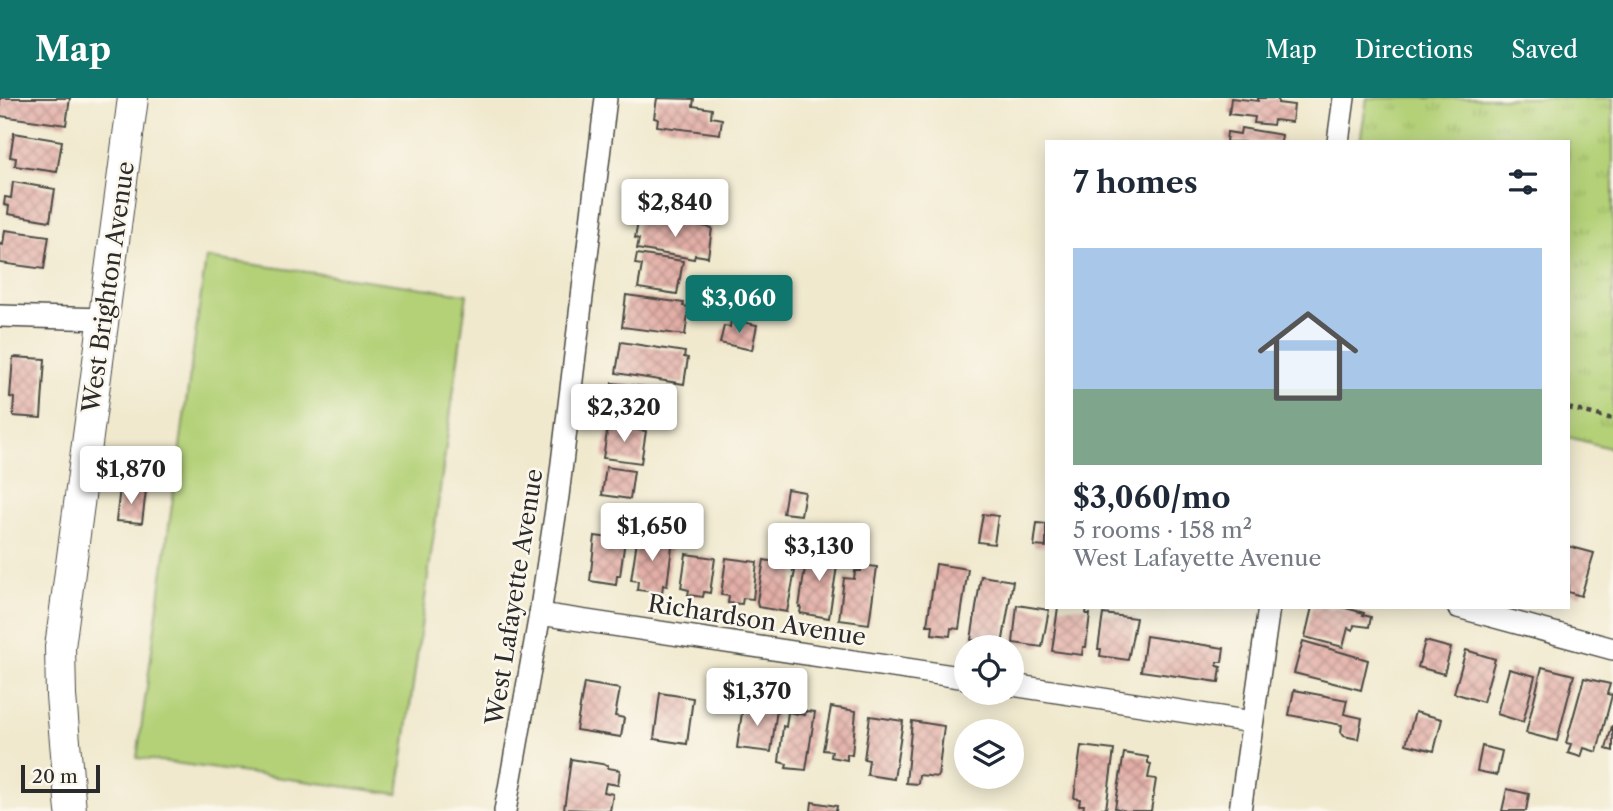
<!DOCTYPE html>
<meta charset="utf-8">
<style>
:root{--surface:#fff;--page:#f2f2f3;--text:#1f2937;--muted:#747a83;--accent:#0f766e}
body{margin:0;font-family:"Libre Caslon Text",serif;background:var(--page);color:var(--text);height:100vh;display:flex;flex-direction:column;font-size:26px;white-space:nowrap}
*{box-sizing:border-box;margin:0}
p{font-size:23px;color:var(--muted)}
.icon{flex:none;width:38px;height:38px;fill:none;stroke:currentColor;stroke-width:2;stroke-linecap:round;stroke-linejoin:round}
.map{position:relative;flex:1;overflow:hidden}
.side{position:absolute;left:1045px;top:42px;width:525px;height:469px;display:flex;flex-direction:column;background:var(--surface);border-radius:0px;box-shadow:0 4px 18px #0003}
.side>*{flex:none}
.tools{position:absolute;left:954px;top:537px;display:grid;gap:14px}
.tools a{display:grid;place-items:center;width:70px;height:70px;border-radius:50%;background:var(--surface);box-shadow:0 4px 18px #0003;font-size:35px}
.scale{position:absolute;left:21px;bottom:18px;width:79px;box-sizing:border-box;padding-left:7px;border:4px solid #2b2b2b;border-top:0;font-size:19px;line-height:24px;white-space:nowrap;color:#2b2b2b;-webkit-text-stroke:5px #fbf7ec;paint-order:stroke}
.price{position:absolute;translate:-50% -60px;padding:0 16px;border-radius:7px;background:#fff;color:#222;font-size:23px;line-height:46px;filter:drop-shadow(0 2px 4px #0008)}
.price::after{content:'';position:absolute;left:50%;top:42px;width:21px;height:16px;margin-left:-10px;background:inherit;clip-path:polygon(0 0,100% 0,50% 100%)}
.price.selected{background:var(--accent);color:#fff}
ul{padding:0;list-style:none}
li{display:grid;align-content:center;gap:14px;height:371px;padding:0 28px}
li span{display:grid;place-items:center;height:217px;border-radius:0px;color:#555}
li>.icon{margin-inline-start:auto}
span .icon{width:126px;height:126px;fill:#fffc;stroke-width:1}
li b{font-size:30px}
h2{display:flex;justify-content:space-between;align-items:center;height:84px;padding:0 28px;font-size:30px}
header{display:flex;align-items:center;gap:42px;box-sizing:border-box;height:98px;padding:0 35px;background:var(--accent);color:#fff}
header strong{font-size:33px}
nav{display:flex;gap:38px;margin-inline-start:auto;font-size:24px}
.map>svg:first-child{display:block}
</style>
<header>
<strong>Map</strong>
<nav><a>Map</a><a>Directions</a><a>Saved</a></nav>
</header>
<div class="map">
<svg width="1613" height="713" viewBox="0 0 1613 713">
<defs>
<pattern id="park-tufts" width="24" height="20" patternUnits="userSpaceOnUse" patternTransform="scale(1.75)"><rect width="24" height="20" fill="#b4d178"/><path d="M3 7l-1-3M5 7V3M7 7l1-3M15 17l-1-3M17 17v-4M19 17l1-3" fill="none" stroke="#9bb468"/></pattern>
<pattern id="building-cross-hatch" width="8" height="8" patternUnits="userSpaceOnUse" patternTransform="scale(1.75)"><rect width="8" height="8" fill="#e3afa7"/><path d="M0 0l8 8M0 8l8-8" fill="none" stroke="#b88f88"/></pattern>
</defs>
<rect width="100%" height="100%" fill="#fbf7ec"/>
<filter id="ink" filterUnits="userSpaceOnUse"><feTurbulence type="fractalNoise" baseFrequency=".0143" numOctaves="2"/><feDisplacementMap in="SourceGraphic" scale="14" xChannelSelector="R" yChannelSelector="G"/><feConvolveMatrix kernelMatrix="1 2 1 2 8 2 1 2 1" color-interpolation-filters="sRGB"/></filter>
<filter id="wash" filterUnits="userSpaceOnUse"><feTurbulence type="fractalNoise" baseFrequency=".00686" numOctaves="4" result="noise"/><feDisplacementMap in="SourceGraphic" scale="28" xChannelSelector="R" yChannelSelector="G"/><feGaussianBlur stdDeviation="1.57" result="paint"/><feColorMatrix in="noise" values="0 0 0 0 0 0 0 0 0 0 0 0 0 0 0 0 0 1.4 0 .05"/><feComposite in="paint" operator="in"/></filter>
<g filter="url(#wash)">
<rect width="100%" height="100%" fill="#f0e9ce"/>
<polygon fill="url(#park-tufts)" stroke="#707e52" stroke-width="2" points="1367,0 1613,0 1613,351 1568,339 1568,44 1360,44"/>
<polygon fill="#b4d178" stroke="#707e52" stroke-width="2" points="206,160 467,196 398,696 137,660"/>
<g id="blocks">
<g fill="url(#building-cross-hatch)">
<polygon points="0,0 70,0 66,27 0,18"/>
<polygon points="657,0 694,1 693,8 712,11 711,19 722,21 720,36 657,28 658,21 654,20"/>
<polygon points="1231,0 1258,3 1258,0 1278,0 1278,5 1294,7 1292,24 1274,22 1273,27 1254,25 1255,19 1229,16"/>
<polygon points="1241,30 1282,37 1281,44 1226,44 1227,34 1240,36"/>
<polygon points="14,35 62,43 57,74 15,68 16,60 10,59"/>
<polygon points="13,84 55,91 50,123 8,116 9,108 4,107 5,99 11,100"/>
<polygon points="678,123 712,130 708,159 695,157 694,161 637,151 639,141 635,140 638,124 662,128 663,125 677,129"/>
<polygon points="5,132 49,138 44,171 0,165 0,146 3,147"/>
<polygon points="637,156 683,163 677,196 638,190 642,167 635,166"/>
<polygon points="626,197 684,205 683,208 689,209 685,237 622,229"/>
<polygon points="731,222 757,227 752,252 720,245 724,228 730,229"/>
<polygon points="621,244 685,254 684,259 688,260 684,286 616,275"/>
<polygon points="13,259 45,261 41,320 13,318 14,300 10,299"/>
<polygon points="612,285 654,290 654,293 658,293 653,321 650,321 649,323 608,318"/>
<polygon points="608,328 646,333 641,365 603,360"/>
<polygon points="606,369 634,373 630,401 602,397"/>
<polygon points="120,390 146,392 142,425 116,423"/>
<polygon points="787,391 805,394 801,417 783,415"/>
<polygon points="983,416 998,418 994,446 978,444"/>
<polygon points="1037,425 1046,426 1046,449 1034,448"/>
<polygon points="638,436 673,441 667,488 663,487 662,495 637,492 638,483 631,482"/>
<polygon points="595,438 625,442 620,478 617,478 616,487 590,483"/>
<polygon points="1568,448 1594,455 1581,498 1568,494"/>
<polygon points="808,450 839,455 829,520 800,515 801,509 799,509"/>
<polygon points="686,456 715,460 710,495 704,494 703,499 688,497 689,492 681,490"/>
<polygon points="726,460 757,464 753,501 743,500 742,506 728,505 729,498 721,497"/>
<polygon points="764,462 794,467 793,473 795,473 787,514 758,509 757,503"/>
<polygon points="936,466 968,471 959,531 951,530 950,538 932,536 933,527 927,527"/>
<polygon points="862,467 877,469 869,526 839,522 844,480 854,481 855,473 861,473"/>
<polygon points="981,478 1013,483 1002,547 971,542"/>
<polygon points="1017,507 1049,512 1042,549 1013,545"/>
<polygon points="1058,509 1087,509 1086,516 1090,516 1086,549 1083,549 1082,557 1052,553"/>
<polygon points="1312,509 1342,509 1364,515 1363,517 1371,519 1369,529 1354,527 1353,532 1348,530 1343,549 1305,539"/>
<polygon points="1103,516 1136,520 1128,562 1100,558 1101,551 1098,551"/>
<polygon points="1146,538 1224,550 1222,564 1217,564 1217,568 1221,569 1219,584 1141,573"/>
<polygon points="1303,543 1368,562 1361,592 1294,575"/>
<polygon points="1425,543 1451,550 1444,576 1418,569"/>
<polygon points="1466,552 1495,561 1483,604 1454,595"/>
<polygon points="1542,569 1574,577 1557,643 1526,635"/>
<polygon points="1509,571 1535,578 1523,624 1497,616"/>
<polygon points="1584,580 1610,586 1607,596 1612,597 1597,654 1584,650 1581,659 1568,655 1571,646 1566,645"/>
<polygon points="584,585 620,591 615,618 624,620 621,639 576,632"/>
<polygon points="1294,592 1347,602 1344,616 1362,620 1358,641 1344,638 1341,634 1342,627 1289,617"/>
<polygon points="660,595 693,600 687,646 654,641"/>
<polygon points="743,607 777,611 771,654 737,650"/>
<polygon points="831,609 856,613 852,657 847,656 847,662 831,659 832,653 823,652"/>
<polygon points="806,613 815,614 806,672 786,670 787,666 779,664 783,628 786,629 788,614 805,617"/>
<polygon points="1415,614 1442,621 1434,653 1406,646"/>
<polygon points="870,618 903,623 894,681 867,677 869,662 864,661"/>
<polygon points="912,623 944,628 938,679 919,677 918,686 906,685"/>
<polygon points="1612,628 1613,628 1613,653 1606,651"/>
<polygon points="1081,648 1114,652 1106,711 1102,710 1102,713 1083,713 1084,707 1079,707 1080,701 1074,700"/>
<polygon points="1482,648 1502,653 1497,677 1477,673"/>
<polygon points="1124,655 1148,659 1148,665 1151,666 1148,680 1156,681 1151,713 1126,713 1115,710"/>
<polygon points="571,661 608,667 608,670 620,672 618,687 606,685 604,694 613,696 610,713 564,711"/>
<polygon points="1507,691 1529,696 1526,713 1502,713"/>
<polygon points="812,704 837,708 836,713 811,713"/>
</g>
</g>
</g>
<g filter="url(#ink)">
<use href="#blocks" fill-opacity="0" stroke="#494843" stroke-width="2"/>
<g fill="none" stroke-linecap="round" stroke-linejoin="round">
<defs>
<g id="street">
<polyline points="1338,44 1344,0"/>
<polyline points="0,218 104,221"/>
<polyline points="1458,509 1613,551"/>
<polyline points="540,516 966,580"/>
<polyline points="1012,587 1252,624"/>
<polyline points="505,713 540,516 558,398 606,0"/>
<polyline points="1240,713 1269,509"/>
</g>
<polyline id="secondary" points="71,713 61,598 60,549 133,0"/>
</defs>
<use href="#street" stroke="#494843" stroke-width="24"/>
<use href="#secondary" stroke="#494843" stroke-width="32"/>
<polyline stroke="#494843" stroke-width="4.5" stroke-dasharray="5 5" stroke-linecap="butt" points="1568,310 1613,321"/>
<use href="#street" stroke="#fff" stroke-width="21"/>
<use href="#secondary" stroke="#fff" stroke-width="30"/>
</g>
</g>
<g text-anchor="middle" dominant-baseline="central" stroke-width="5" stroke-linejoin="round" paint-order="stroke">
<g font-size="24" fill="#2b2b2b" stroke="#fbf7ec">
<text transform="translate(108 189) rotate(-82)">West Brighton Avenue</text>
<text transform="translate(514 499) rotate(-81)">West Lafayette Avenue</text>
<text transform="translate(757 522) rotate(9)">Richardson Avenue</text>
</g>
</g>
</svg>
<div class="tools">
<a><svg class="icon" aria-label="locate" viewBox="0 0 24 24"><circle cx="12" cy="12" r="6"/><path d="M12 2v4M12 18v4M2 12h4M18 12h4"/></svg></a>
<a><svg class="icon" aria-label="layers" viewBox="0 0 24 24"><path d="M12 4l9 5-9 5-9-5zM3 14l9 5 9-5"/></svg></a>
</div>
<div class="scale">20 m</div>
<b class="price" style="left:675px;top:141px">$2,840</b>
<b class="price selected" style="left:739px;top:237px">$3,060</b>
<b class="price" style="left:624px;top:346px">$2,320</b>
<b class="price" style="left:131px;top:408px">$1,870</b>
<b class="price" style="left:652px;top:465px">$1,650</b>
<b class="price" style="left:819px;top:485px">$3,130</b>
<b class="price" style="left:757px;top:630px">$1,370</b>
<section class="side">
<h2>7 homes<svg class="icon" aria-label="filters" viewBox="0 0 24 24"><path d="M4 7h16M4 17h16"/><circle cx="9" cy="7" r="2"/><circle cx="15" cy="17" r="2"/></svg></h2>
<ul>
<li><span style="background:linear-gradient(#a9c7e8 65%,#7fa58c 0)"><svg class="icon" aria-label="home" viewBox="0 0 24 24"><path d="M3 11l9-7 9 7M6 9v11h12V9"/></svg></span><div><b>$3,060/mo</b><p>5 rooms · 158 m²</p><p>West Lafayette Avenue</p></div></li>
</ul>
</section>
</div>
